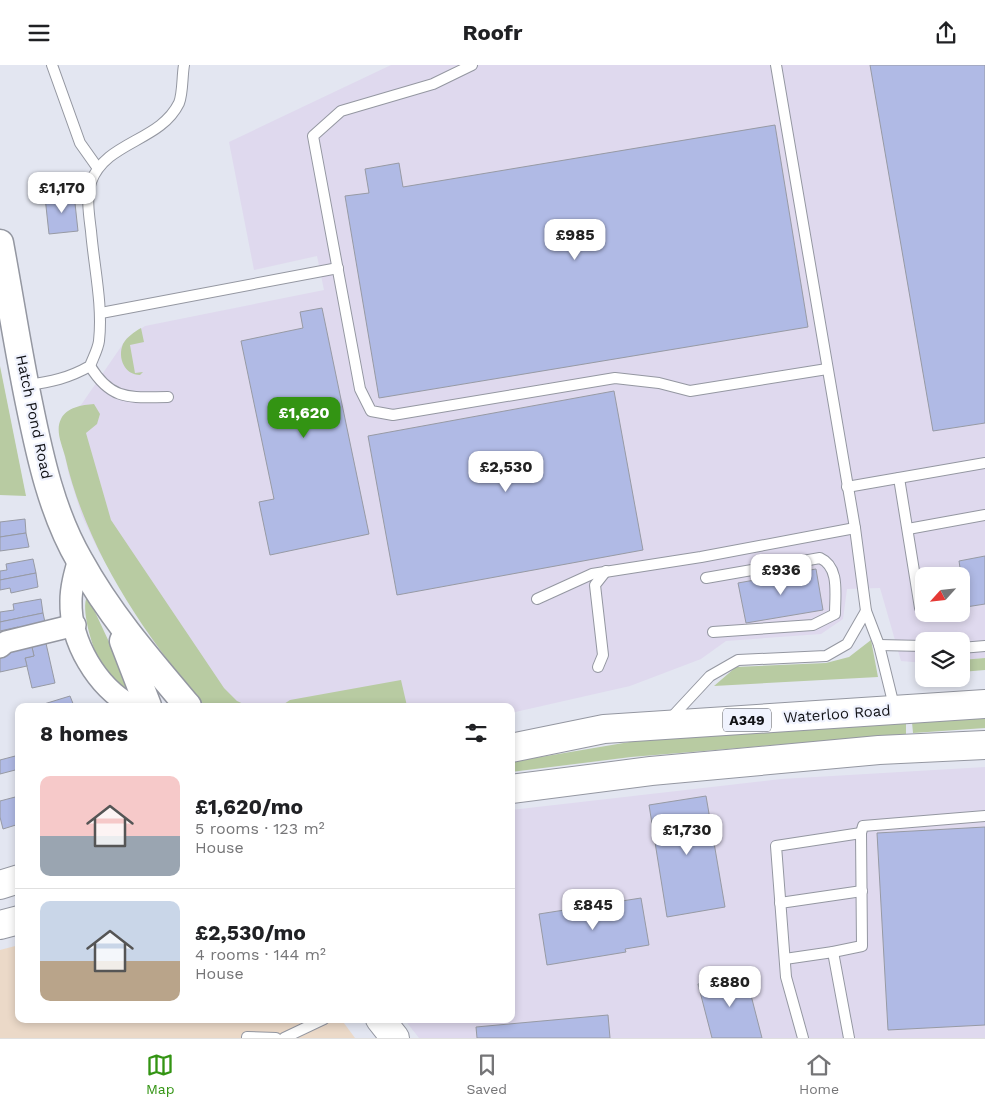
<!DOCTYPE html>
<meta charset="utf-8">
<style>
:root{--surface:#fff;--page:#f6f6f6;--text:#202124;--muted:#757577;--line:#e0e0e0;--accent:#339413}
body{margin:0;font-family:"Work Sans",sans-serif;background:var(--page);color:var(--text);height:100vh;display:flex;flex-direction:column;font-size:19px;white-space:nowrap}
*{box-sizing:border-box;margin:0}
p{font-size:16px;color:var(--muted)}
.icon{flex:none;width:28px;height:28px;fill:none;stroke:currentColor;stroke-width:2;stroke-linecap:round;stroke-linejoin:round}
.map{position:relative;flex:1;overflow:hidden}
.side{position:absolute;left:15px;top:638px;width:500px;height:320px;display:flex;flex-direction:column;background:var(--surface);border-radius:10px;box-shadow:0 2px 8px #0003}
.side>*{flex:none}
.needle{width:32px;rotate:243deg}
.buttons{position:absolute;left:915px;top:502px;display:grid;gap:10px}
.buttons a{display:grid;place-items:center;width:55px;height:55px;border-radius:10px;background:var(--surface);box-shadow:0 2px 8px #0003;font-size:25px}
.price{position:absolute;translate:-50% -42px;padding:0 11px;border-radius:10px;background:#fff;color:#222;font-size:16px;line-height:32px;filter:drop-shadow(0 1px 2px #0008)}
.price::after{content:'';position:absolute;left:50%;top:30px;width:15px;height:11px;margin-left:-8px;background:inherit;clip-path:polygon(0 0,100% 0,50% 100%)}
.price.on{background:var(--accent);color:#fff}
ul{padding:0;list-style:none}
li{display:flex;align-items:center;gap:15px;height:125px;padding:0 25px}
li+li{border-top:1px solid var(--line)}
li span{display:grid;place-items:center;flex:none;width:140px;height:100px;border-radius:10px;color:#555}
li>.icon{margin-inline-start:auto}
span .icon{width:60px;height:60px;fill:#fffc;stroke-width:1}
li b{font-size:21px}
h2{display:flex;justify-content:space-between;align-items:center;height:60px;padding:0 25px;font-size:21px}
header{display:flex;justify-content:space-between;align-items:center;height:65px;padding:0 25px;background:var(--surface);font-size:22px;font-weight:700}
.tab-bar{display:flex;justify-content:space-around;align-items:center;height:70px;border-top:1px solid var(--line);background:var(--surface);font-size:14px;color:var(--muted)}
.tab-bar a{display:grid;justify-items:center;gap:2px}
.tab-bar .on{color:var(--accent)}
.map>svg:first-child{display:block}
</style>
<header><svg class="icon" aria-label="menu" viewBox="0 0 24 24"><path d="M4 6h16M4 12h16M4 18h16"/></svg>Roofr<svg class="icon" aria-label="share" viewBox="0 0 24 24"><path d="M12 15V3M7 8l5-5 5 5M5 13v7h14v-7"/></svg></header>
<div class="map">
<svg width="985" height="973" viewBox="0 0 985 973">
<rect width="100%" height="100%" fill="#e3e6f1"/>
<g fill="#dfd9ee" fill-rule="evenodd">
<path d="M391,0H985V593L961,595V576H924V598L901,596L880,523L847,524L843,554L821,569L726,576L701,594L630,621L511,648V641H205L155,579L99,487L82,451L69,410L59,365L61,354L68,346L81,340L127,273L145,261L324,225L317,191L254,205L229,77ZM924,511H961V549H924Z"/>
<polygon points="985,702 985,973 419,973 404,954 511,954 511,745 781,714"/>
</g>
<polygon fill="#ebd9c8" points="19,880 19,954 341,954 355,973 0,973 0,885"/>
<g fill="#b8cba2">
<path d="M141,263L144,277L130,280L135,308L143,307L140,310C125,310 117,293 123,279C127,272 134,267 141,263Z"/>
<polygon points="0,301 26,431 0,430"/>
<path d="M94,339L100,349L97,359L86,368L111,455L224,623L237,636L248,641H205C144,570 86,484 65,391C62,380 55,365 61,354C67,342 82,340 94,339Z"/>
<path d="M86,534H89L123,607L128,625L123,627C116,618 107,609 101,599C93,585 82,549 86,534Z"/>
<polygon points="871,575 878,612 714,621 736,602 826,598 849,592"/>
<polygon points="985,593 985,605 961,607 961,595"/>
<polygon points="401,615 407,641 281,641 290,635"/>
<polygon points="985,650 985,663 913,668 912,657"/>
<polygon points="906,656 906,669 631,692 511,707 511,697 671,670"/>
</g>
<g fill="#b0bae5" stroke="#979aa4">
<polygon points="870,0 985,0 985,358 933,366"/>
<polygon points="775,60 808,262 379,333 345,131 369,128 365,104 399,98 403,122"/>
<polygon points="74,129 78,166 49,169 45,132"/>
<polygon points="322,243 369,469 270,490 259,437 274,434 241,276 303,263 300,247"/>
<polygon points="614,326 643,485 397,530 368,371"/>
<polygon points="25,454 26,468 0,472 0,457"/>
<polygon points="26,468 29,482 0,486 0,472"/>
<polygon points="985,491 985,539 966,542 959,496"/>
<polygon points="33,494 36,508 0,515 0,506 7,505 6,499"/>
<polygon points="816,504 823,545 746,558 738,518"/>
<polygon points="36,508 38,522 11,528 10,523 0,525 0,515"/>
<polygon points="41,534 43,548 0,557 0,547 14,545 13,539"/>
<polygon points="43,548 46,562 19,568 18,562 0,566 0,557"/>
<polygon points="45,574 55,618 32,623 25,593 34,591 31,578"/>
<polygon points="31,578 34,591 25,593 27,601 0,607 0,591 9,589 8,583"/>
<polygon points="70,631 74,641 44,641 44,639"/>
<polygon points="19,690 19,704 0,709 0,695"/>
<polygon points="19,731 19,759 3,764 0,752 0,736"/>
<polygon points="706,731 725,842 667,852 649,740"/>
<polygon points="985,762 985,960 888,965 877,768"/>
<polygon points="641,833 649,880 625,884 626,887 547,900 539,849"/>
<polygon points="745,907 762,973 712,973 698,919"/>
<polygon points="608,950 610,973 477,973 476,962"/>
</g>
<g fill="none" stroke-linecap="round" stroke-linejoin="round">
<defs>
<g id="service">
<polyline points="52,0 80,78 97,102"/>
<polyline points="472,0 433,19 341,46 313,71 360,324 371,346 393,350 615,313 659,318 690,326 827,304"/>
<polyline points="776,0 855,463 866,546 879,580 895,645"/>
<polyline points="101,248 338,203"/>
<path d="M90,301C112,337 131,332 168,332"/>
<path d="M27,320C51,317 69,313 90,301C93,293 98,284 99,276C103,240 94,202 91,166C89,150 86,132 91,117C106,76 160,77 179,38C183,28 182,11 184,0"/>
<polyline points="899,413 920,543"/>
<polyline points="847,422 985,398"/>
<polyline points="908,464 985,450"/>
<path d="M706,513L820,493C840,502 835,529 835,549L813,560L713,567"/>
<polyline points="537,534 592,509 701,492 855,463"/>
<polyline points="879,580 924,581"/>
<polyline points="961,583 985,581"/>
<polyline points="598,602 603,590 595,520 606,506"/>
<polyline points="670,654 710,611 738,595 826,591 847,579 866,546"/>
<polyline points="780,838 862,826"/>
<polyline points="833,887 862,881 861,768 863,761 985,751"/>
<polyline points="785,894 833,887 849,973"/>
<polyline points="247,972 276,973"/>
<polyline points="284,973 324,954"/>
<polyline points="803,973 786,912 776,781 861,768"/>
</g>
<g id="minor">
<path d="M79,494C75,508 71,522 71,536C70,577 97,622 132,641"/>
<polyline points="0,582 6,577 75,560"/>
</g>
<g id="tertiary">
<path d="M0,178C10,232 18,285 29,338C40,392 52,448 80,496C109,549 149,595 188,641"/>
<polyline points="123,576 148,641"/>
</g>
<g id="primary">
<polyline points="511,683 604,664 985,639"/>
<polyline points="511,724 651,706 879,685 985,680"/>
<polyline points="0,820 19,814"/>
<polyline points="0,860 19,855"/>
<polyline points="380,954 395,973"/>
</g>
</defs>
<use href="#service" stroke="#9497a1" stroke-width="12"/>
<use href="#minor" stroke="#9497a1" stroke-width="24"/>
<use href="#tertiary" stroke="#9497a1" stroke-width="29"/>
<use href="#primary" stroke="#9497a1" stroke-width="30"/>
<use href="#service" stroke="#fff" stroke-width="10"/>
<use href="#minor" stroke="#fff" stroke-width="21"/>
<use href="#tertiary" stroke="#fff" stroke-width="26"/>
<use href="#primary" stroke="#fff" stroke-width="28"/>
</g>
<g text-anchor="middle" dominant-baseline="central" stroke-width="4.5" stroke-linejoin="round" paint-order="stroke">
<rect fill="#f0f3fe" stroke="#55565c" stroke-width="1" x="723" y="643.5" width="48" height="23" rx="4"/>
<g font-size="14" font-weight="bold" fill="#121317">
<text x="747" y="655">A349</text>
</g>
<g font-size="15" fill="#121317" stroke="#f0f3fe">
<text transform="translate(34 352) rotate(78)">Hatch Pond Road</text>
<text transform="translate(837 649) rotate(-4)">Waterloo Road</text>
</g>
</g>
</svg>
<div class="buttons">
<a><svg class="needle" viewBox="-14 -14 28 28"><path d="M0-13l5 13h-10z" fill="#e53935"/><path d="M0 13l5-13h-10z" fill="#757577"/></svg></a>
<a><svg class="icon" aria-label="layers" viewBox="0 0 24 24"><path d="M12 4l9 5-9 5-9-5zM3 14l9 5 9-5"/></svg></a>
</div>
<b class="price" style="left:62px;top:149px">£1,170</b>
<b class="price" style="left:575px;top:196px">£985</b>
<b class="price on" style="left:304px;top:374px">£1,620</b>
<b class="price" style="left:506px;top:428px">£2,530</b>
<b class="price" style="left:781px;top:531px">£936</b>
<b class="price" style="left:687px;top:791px">£1,730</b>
<b class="price" style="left:593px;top:866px">£845</b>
<b class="price" style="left:730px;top:943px">£880</b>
<section class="side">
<h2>8 homes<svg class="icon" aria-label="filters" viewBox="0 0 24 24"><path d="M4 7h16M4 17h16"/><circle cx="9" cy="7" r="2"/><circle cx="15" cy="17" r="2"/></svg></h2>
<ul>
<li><span style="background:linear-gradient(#f6c9c9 60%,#9aa5b1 0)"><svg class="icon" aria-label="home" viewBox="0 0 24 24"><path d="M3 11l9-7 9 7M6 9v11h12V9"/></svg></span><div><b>£1,620/mo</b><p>5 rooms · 123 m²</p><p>House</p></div></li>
<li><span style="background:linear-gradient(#c9d6e8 60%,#b9a48a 0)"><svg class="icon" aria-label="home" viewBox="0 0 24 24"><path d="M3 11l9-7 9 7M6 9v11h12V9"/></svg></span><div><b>£2,530/mo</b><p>4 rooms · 144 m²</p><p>House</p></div></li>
</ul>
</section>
</div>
<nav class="tab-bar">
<a class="on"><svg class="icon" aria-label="map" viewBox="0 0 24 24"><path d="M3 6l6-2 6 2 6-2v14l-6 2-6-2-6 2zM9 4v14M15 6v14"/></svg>Map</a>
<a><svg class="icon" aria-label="saved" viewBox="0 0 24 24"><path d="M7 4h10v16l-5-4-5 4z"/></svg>Saved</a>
<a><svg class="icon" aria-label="home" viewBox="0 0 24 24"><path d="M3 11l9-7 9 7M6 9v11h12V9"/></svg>Home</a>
</nav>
